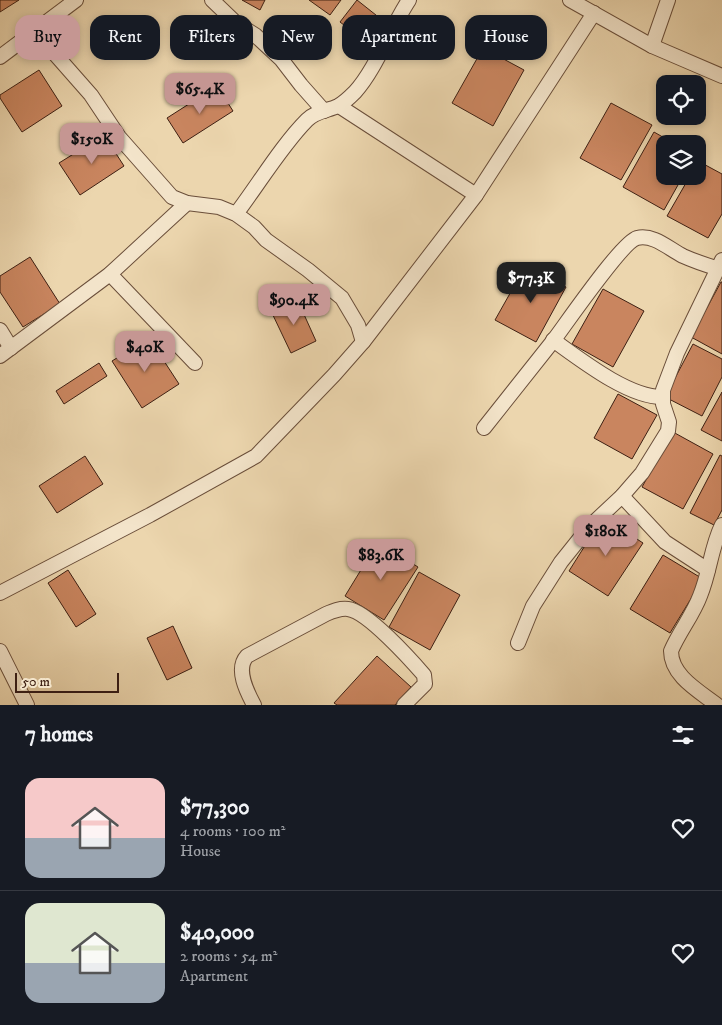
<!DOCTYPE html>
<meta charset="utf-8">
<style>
:root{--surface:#171b24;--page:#20242c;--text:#f1f3f6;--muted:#9ea1a6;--line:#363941;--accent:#c59692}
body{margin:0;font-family:"IM FELL DW Pica",serif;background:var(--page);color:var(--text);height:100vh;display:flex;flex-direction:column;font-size:19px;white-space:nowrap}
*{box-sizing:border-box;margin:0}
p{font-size:16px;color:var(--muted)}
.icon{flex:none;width:28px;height:28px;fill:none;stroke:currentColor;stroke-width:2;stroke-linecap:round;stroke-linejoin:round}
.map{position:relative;height:705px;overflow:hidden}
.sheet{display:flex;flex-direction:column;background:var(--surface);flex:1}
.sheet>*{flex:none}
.hud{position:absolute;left:15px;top:15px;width:692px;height:45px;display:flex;gap:10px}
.fabs{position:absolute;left:656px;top:75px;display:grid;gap:10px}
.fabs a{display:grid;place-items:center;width:50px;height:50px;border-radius:10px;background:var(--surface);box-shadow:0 2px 8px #0003;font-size:25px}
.scale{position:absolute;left:15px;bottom:12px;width:104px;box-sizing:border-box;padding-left:5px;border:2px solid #3e2013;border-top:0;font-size:14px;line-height:18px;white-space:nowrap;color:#3e2013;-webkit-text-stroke:4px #f3e4ca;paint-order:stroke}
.price{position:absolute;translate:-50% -42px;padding:0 11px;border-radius:10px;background:var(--accent);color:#111;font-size:16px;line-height:32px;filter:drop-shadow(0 1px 2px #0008)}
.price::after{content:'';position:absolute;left:50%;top:30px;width:15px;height:11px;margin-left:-8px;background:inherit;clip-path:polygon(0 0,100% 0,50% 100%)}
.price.selected{background:#222;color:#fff}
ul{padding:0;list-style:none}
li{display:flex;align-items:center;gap:15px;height:125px;padding:0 25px}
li+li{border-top:1px solid var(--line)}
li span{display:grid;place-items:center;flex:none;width:140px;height:100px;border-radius:15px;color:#555}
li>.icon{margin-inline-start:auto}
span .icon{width:60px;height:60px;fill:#fffc;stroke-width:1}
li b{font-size:21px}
h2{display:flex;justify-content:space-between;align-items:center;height:60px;padding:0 25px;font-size:21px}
.chip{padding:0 18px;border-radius:15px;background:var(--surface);box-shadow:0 2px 8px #0003;font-size:18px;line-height:45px}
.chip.selected{background:var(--accent);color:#111}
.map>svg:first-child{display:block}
</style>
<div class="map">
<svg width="722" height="705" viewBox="0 0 722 705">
<rect width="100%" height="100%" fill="#ecd6ae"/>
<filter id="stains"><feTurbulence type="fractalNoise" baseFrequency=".004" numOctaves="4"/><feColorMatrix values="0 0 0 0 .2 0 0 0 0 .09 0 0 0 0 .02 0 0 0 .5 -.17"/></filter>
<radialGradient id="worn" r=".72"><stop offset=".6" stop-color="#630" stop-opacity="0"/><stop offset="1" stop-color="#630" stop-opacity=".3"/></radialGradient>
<g fill="#c9855f" stroke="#3e2013">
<polygon points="0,0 19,0 0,12"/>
<polygon points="242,0 265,0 260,10"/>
<polygon points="309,0 341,0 330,15"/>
<polygon points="357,0 386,23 370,45 340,22"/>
<polygon points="483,48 524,70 493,126 452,103"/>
<polygon points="39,70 62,106 22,132 0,98 0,95"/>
<polygon points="217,86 233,111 183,143 167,118"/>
<polygon points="611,103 652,125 621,180 580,158"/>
<polygon points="654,132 675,144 665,144 665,176 683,176 664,210 623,187"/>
<polygon points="104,135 124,166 80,195 59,163"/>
<polygon points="698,161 722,174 722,214 708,238 667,216 690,176 698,176"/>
<polygon points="30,257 60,304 23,327 0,292 0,276"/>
<polygon points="526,265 566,287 536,342 495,320"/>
<polygon points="721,282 722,282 722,354 691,337"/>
<polygon points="603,289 644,311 613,367 572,344"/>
<polygon points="297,299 316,341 291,353 271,311"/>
<polygon points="149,338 179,384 142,408 112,361"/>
<polygon points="693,344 722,359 722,377 702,416 665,397"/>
<polygon points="99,363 107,376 64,404 56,391"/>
<polygon points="722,392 722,441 701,430"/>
<polygon points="618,394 657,415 632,459 594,438"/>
<polygon points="673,432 713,454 683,509 642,487"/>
<polygon points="720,455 722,456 722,510 714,525 690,513"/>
<polygon points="85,456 103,484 57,513 39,486"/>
<polygon points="603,517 643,543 608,596 569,571"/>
<polygon points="378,542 418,567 384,620 345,596"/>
<polygon points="663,555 703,579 670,633 630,609"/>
<polygon points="68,570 96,614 76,627 48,583"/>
<polygon points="419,572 460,595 430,650 389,627"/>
<polygon points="173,626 192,668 167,680 147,638"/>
<polygon points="377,656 411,687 395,705 337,705 334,703"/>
</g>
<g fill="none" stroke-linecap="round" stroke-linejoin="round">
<defs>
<g id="street">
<polyline points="212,0 236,23 255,35 281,59 301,85 324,111"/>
<polyline points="570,0 652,46 722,76"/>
<polyline points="39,28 47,45 91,95 119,137 172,197 187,203 219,207 236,214 254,227 266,240 308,270 342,298 358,325 363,342"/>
<polyline points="652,46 668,0"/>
<polyline points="0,57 76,0"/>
<polyline points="339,106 476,195"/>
<path d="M236,214C258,185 282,145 307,120C316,111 327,111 338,106C344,103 350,97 355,92C376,69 391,27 409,0"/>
<polyline points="110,274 195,363"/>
<polyline points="0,330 11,348"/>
<path d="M553,340C581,360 628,397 662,397"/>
<polyline points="0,356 110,274 187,203"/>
<path d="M484,428C507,399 530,370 553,341C566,324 622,242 637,238C654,234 669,249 683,256C694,261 706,265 719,269"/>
<polyline points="622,496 665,542 708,570"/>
<polyline points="0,593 150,515 256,456 334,375 363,342 476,195 594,13"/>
<polyline points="518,643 533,606 561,562 589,527 622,496 642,473 668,431 669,422 663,404 663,390 677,353 722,260"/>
<polyline points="0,651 27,705"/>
<path d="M254,705C247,692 235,669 247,656L326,614C333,611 340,608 348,609C367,611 411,660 424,675L425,684L404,705"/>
<path d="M717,705C699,691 671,676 671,651C679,632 693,615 700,596C710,572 711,547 722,525"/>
</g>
</defs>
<use href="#street" stroke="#6a4e3a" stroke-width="16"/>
<use href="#street" stroke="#f3e4ca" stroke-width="14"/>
</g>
<rect width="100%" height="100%" filter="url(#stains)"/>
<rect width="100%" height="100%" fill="url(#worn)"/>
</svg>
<div class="fabs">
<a><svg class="icon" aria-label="locate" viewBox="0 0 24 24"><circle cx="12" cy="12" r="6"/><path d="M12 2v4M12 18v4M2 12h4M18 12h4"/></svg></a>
<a><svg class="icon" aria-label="layers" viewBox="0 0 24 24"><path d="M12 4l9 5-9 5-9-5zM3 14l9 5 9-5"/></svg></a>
</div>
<div class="scale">50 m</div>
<b class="price" style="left:200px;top:115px">$65.4K</b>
<b class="price" style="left:92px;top:165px">$150K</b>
<b class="price selected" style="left:531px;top:304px">$77.3K</b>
<b class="price" style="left:294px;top:326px">$90.4K</b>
<b class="price" style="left:145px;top:373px">$40K</b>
<b class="price" style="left:606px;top:557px">$180K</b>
<b class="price" style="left:381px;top:581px">$83.6K</b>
<div class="hud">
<a class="chip selected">Buy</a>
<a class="chip">Rent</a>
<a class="chip">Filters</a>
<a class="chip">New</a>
<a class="chip">Apartment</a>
<a class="chip">House</a>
</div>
</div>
<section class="sheet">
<h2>7 homes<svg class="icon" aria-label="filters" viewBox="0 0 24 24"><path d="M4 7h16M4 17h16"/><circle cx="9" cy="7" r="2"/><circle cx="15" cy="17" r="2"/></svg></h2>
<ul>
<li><span style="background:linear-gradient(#f6c9c9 60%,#9aa5b1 0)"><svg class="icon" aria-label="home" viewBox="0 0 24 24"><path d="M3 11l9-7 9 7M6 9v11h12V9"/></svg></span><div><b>$77,300</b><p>4 rooms · 100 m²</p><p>House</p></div><svg class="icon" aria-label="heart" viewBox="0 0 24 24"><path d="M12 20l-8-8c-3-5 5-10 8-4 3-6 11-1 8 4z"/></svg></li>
<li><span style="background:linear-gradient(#dfe7d0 60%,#9aa5b1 0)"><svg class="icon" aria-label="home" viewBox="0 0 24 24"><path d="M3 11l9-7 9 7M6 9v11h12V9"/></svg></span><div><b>$40,000</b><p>2 rooms · 54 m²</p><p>Apartment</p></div><svg class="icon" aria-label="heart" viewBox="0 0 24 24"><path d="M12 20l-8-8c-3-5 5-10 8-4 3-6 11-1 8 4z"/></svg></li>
</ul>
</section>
